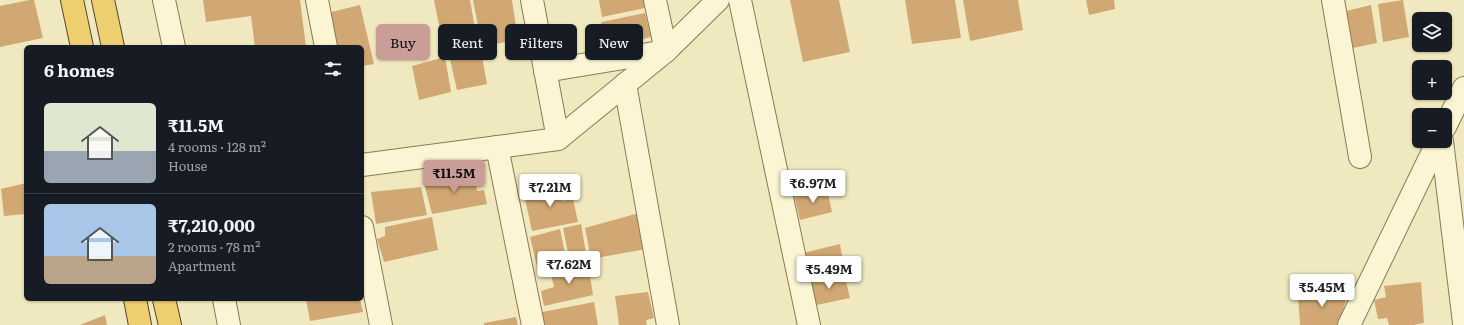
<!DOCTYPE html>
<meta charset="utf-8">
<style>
:root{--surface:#171b24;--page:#20242c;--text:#f1f3f6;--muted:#9ea1a6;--line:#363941;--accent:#cb9d97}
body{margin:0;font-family:Literata,serif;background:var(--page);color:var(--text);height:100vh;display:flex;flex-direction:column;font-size:15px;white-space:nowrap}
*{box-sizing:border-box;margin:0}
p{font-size:13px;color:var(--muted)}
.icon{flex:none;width:22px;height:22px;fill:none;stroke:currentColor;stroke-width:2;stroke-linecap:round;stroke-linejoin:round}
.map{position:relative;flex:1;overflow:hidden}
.details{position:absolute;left:24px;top:45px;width:340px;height:256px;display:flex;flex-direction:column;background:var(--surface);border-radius:6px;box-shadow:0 1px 3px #0004}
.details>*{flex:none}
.guide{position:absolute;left:376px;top:24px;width:380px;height:36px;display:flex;gap:8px}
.tools{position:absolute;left:1412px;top:12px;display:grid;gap:8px}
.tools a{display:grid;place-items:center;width:40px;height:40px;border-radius:6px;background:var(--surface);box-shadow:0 1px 3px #0004;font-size:20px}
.price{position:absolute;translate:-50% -34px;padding:0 9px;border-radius:4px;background:#fff;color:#222;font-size:13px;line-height:26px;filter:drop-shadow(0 1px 2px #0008)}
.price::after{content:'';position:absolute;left:50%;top:24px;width:12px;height:9px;margin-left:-6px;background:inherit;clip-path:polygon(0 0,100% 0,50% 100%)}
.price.selected{background:var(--accent);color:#111}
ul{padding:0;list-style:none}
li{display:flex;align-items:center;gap:12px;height:100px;padding:0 20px}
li+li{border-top:1px solid var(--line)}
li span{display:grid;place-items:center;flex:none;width:112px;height:80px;border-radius:6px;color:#555}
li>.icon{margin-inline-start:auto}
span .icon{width:48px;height:48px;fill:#fffc;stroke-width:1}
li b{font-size:17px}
h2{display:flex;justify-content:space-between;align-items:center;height:48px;padding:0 20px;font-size:17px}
.tag{padding:0 14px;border-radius:6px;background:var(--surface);box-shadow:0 1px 3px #0004;font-size:14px;line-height:36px}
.tag.selected{background:var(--accent);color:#111}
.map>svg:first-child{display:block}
</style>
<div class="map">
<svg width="1464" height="325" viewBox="0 0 1464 325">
<rect width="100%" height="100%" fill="#f0e9c0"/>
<g fill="#d1a873">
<polygon points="29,0 34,0 43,38 0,47 0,6"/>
<polygon points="203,0 300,0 306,47 255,47 251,16 206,22"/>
<polygon points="434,0 470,0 478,45 444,50"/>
<polygon points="473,0 512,0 518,39 482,47"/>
<polygon points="599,0 644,0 645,8 602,17"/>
<polygon points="790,0 839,0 850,52 803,62"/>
<polygon points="905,0 955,0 961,38 912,44"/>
<polygon points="963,0 1018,0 1023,30 970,41"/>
<polygon points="1086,0 1114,0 1115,9 1089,15"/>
<polygon points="1403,0 1409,37 1383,42 1378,4"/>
<polygon points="360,5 374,64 362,66 362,47 335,47 327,13"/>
<polygon points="1371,5 1377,43 1348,49 1342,12"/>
<polygon points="645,13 651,37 606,48 601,22"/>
<polygon points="481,51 487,84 457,90 450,59"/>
<polygon points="445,57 451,92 419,100 412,66"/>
<polygon points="474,175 477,191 484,190 487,204 432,214 424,183"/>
<polygon points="571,182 573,190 562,193 560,196 563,201 573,199 578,222 532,231 524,194"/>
<polygon points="26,183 26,214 4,216 1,189"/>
<polygon points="421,187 427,215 376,224 371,192"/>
<polygon points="827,189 832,212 800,220 794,195"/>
<polygon points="639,213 646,249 591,259 585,228"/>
<polygon points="432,217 438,250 384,262 377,239 385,236 385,227"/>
<polygon points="581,224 587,259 570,262 563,228"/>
<polygon points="560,229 567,263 538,270 530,237"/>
<polygon points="840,244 844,268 809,277 803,253"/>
<polygon points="588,263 593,295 544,306 541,291 554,287 550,270"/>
<polygon points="844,273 850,298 812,306 809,281"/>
<polygon points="1421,282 1424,323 1413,325 1389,325 1387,318 1378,319 1374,300 1386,297 1384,286"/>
<polygon points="1349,289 1339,325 1300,325 1298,296"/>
<polygon points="648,292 654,318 646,320 647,325 619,325 615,296"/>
<polygon points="306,299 360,299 363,312 310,321"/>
<polygon points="594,302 598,325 540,325 537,313"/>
<polygon points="105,315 107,325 80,325"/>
<polygon points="516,317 518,325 484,325 484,323"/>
</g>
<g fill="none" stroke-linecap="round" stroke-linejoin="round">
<defs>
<g id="minor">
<polyline points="164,0 174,47"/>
<polyline points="317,0 326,47"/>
<polyline points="740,0 809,325"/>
<polyline points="1333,0 1360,157"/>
<polyline points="545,71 666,51 655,0"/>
<polyline points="625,84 668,325"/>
<polyline points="1445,127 1464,88"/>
<polyline points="558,139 666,51 718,0"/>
<polyline points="1442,141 1464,323"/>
<polyline points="497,147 533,325"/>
<polyline points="362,165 558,139 532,0"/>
<polyline points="362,227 381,325"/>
<polyline points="224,299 229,325"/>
<polyline points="1349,325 1438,141"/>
</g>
<g id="trunk">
<polyline points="72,0 82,47"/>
<polyline points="103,0 113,47"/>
<polyline points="135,299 140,325"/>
<polyline points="164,299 170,325"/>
</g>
</defs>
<use href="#minor" stroke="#8a7a57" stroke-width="24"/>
<use href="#trunk" stroke="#57462b" stroke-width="24"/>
<use href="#minor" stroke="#fbf5d3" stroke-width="22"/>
<use href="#trunk" stroke="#eecf70" stroke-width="22"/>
</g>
</svg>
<div class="tools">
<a><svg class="icon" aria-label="layers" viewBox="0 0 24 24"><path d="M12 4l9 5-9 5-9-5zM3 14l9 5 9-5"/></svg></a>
<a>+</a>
<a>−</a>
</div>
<b class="price selected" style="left:454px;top:194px">₹11.5M</b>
<b class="price" style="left:813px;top:204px">₹6.97M</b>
<b class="price" style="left:550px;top:208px">₹7.21M</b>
<b class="price" style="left:569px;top:285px">₹7.62M</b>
<b class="price" style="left:829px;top:290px">₹5.49M</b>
<b class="price" style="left:1322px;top:308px">₹5.45M</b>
<div class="guide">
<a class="tag selected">Buy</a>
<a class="tag">Rent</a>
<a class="tag">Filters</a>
<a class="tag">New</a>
</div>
<section class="details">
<h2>6 homes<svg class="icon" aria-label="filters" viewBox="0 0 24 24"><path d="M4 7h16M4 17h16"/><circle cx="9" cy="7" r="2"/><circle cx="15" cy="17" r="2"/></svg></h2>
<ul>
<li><span style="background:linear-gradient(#dfe7d0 60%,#9aa5b1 0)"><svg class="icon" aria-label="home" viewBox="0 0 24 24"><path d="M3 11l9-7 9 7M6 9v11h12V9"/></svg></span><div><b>₹11.5M</b><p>4 rooms · 128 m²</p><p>House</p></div></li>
<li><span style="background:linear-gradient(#a9c7e8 65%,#b9a48a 0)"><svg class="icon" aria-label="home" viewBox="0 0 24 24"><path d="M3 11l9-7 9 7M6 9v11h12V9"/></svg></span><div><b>₹7,210,000</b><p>2 rooms · 78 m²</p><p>Apartment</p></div></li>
</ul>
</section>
</div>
